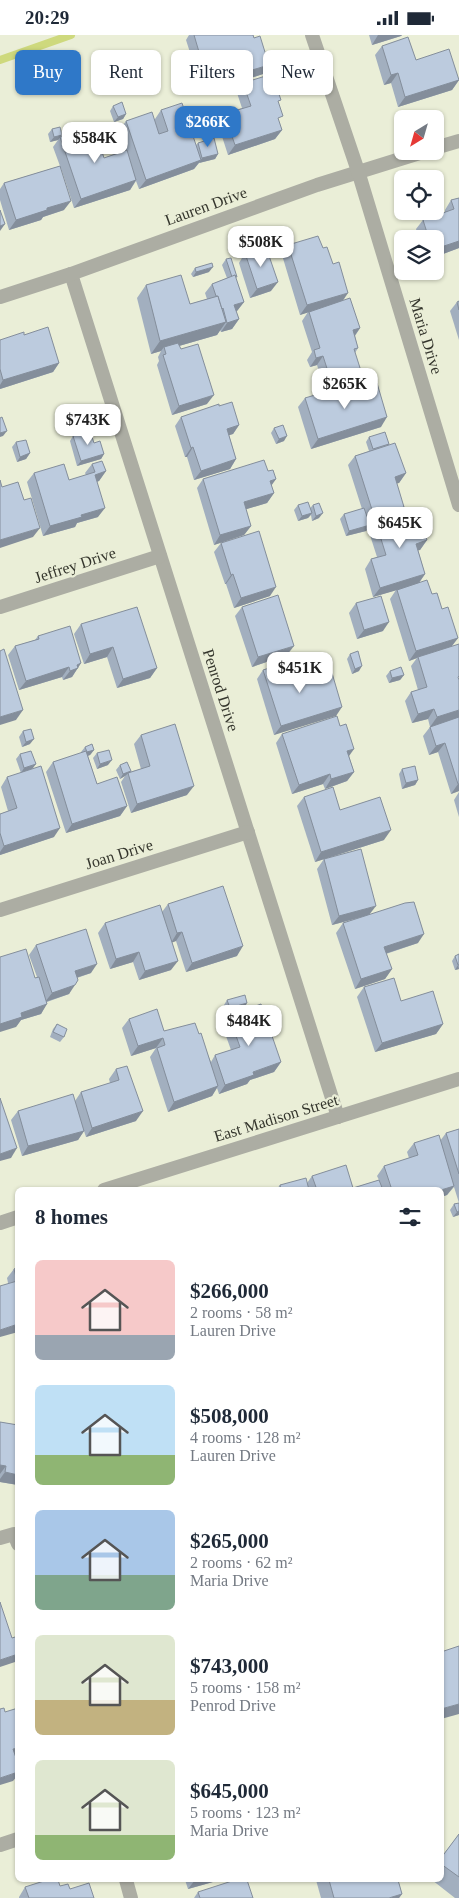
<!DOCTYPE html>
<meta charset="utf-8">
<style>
:root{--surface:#fff;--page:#f6f6f7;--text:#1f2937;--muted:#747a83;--accent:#2f78c8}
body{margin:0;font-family:Georgia,serif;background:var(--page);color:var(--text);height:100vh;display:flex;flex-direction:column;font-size:19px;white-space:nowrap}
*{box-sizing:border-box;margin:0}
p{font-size:16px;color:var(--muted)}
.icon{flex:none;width:28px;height:28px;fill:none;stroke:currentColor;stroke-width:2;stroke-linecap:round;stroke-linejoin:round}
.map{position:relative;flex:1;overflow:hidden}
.details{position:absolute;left:15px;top:1152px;width:429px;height:695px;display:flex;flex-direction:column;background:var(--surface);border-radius:8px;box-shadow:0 1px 4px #0004}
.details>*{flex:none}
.hud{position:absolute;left:15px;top:15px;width:430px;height:45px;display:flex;gap:10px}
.needle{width:32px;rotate:217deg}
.fabs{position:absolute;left:394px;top:75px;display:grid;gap:10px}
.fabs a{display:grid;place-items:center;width:50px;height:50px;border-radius:8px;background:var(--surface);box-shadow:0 1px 4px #0004;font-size:25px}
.price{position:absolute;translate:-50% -42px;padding:0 11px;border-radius:10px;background:#fff;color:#222;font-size:16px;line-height:32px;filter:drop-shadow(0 1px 2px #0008)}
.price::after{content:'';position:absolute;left:50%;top:30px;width:15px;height:11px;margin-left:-8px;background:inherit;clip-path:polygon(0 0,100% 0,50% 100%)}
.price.selected{background:var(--accent);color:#fff}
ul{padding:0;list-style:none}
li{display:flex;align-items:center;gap:15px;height:125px;padding:0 20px}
li span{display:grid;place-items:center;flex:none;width:140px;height:100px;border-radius:8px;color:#555}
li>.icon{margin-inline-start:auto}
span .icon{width:60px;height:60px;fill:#fffc;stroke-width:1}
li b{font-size:21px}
h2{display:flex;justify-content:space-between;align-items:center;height:60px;padding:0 20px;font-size:21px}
.chip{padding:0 18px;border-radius:8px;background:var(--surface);box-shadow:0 1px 4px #0004;font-size:18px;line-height:45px}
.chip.selected{background:var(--accent);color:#fff}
.status{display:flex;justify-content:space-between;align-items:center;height:35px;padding:0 25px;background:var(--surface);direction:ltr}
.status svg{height:14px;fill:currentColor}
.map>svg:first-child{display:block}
</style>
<div class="status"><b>20:29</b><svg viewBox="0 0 49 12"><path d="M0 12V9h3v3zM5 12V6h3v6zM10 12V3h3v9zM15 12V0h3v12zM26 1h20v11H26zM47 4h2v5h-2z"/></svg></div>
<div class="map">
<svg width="459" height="1863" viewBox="0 0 459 1863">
<rect width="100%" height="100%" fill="#eaeed7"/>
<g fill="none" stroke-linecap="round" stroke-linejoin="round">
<polyline stroke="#ced97d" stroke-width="8" points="0,25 71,0"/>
<g stroke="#acada3" stroke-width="14">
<polyline points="435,113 459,106"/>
<polyline points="71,239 338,1082"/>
<polyline points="0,262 71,239 317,150 426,116"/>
<polyline points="0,572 160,521"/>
<polyline points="0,875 248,797"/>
<polyline points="104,1155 459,1044"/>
<polyline points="0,1188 18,1182"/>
<polyline points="0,1503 14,1499 18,1509"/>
<polyline points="0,1810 18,1804"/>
<polyline points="126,1845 131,1863"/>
</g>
<polyline stroke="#acada3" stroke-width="14" points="312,0 358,136 459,470"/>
</g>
<g fill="#a2afbf">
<polygon points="189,0 253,0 269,30 263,39 236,48 229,26 196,36 186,5"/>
<polygon points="369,0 402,0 401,1 372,10"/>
<polygon points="382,11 416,25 459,45 452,55 398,72 391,48 384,50 375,20"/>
<polygon points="243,48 279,87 282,95 275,104 228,120 218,89 224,79 242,73 237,58"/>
<polygon points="113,71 126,79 123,84 114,87 110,76"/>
<polygon points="161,75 196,110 198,108 218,119 215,124 199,128 194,134 139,154 136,146 130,155 74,173 61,133 64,175 43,182 41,185 9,195 0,165 0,154 4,148 60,131 53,112 58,105 50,107 48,99 52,94 62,100 61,102 104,123 126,115 119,96 126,86 155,84"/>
<polygon points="459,163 459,213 435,222 435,204 419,204 416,194 423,185 445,177 445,175 451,165"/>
<polygon points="288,210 323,213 342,266 360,293 355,301 358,313 355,318 354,346 325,356 317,330 310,332 307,325 312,317 302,286 308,277 300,280 282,220"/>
<polygon points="245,218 271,256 250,263 239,228"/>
<polygon points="226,224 236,244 244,267 237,276 236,277 239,284 232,294 221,297 220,295 217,300 179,311 207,369 172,380 157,330 159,326 158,322 161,316 151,319 137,263 146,250 190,269 207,264 205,258 212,249 227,243 222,230"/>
<polygon points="195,233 209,237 193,242 191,239"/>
<polygon points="459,266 459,305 450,276 457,267"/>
<polygon points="24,300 59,328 53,337 0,354 0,305"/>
<polygon points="337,360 381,392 311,414 298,372 305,363"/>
<polygon points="219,371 239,390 233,399 229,400 236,424 230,434 194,445 187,422 185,422 175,391 181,382"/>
<polygon points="274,393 284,406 276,409 271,398"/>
<polygon points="73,401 94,408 104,419 101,424 77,431 70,406"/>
<polygon points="369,402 389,409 406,438 399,448 397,448 398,481 427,505 420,515 418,515 425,539 419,548 432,559 442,574 458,603 452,611 459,756 451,759 438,717 429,720 423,701 430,692 428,684 412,688 405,666 411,657 418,655 411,631 417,623 409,626 390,564 396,555 373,562 365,534 371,524 377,522 369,497 375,488 370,490 366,496 346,501 340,484 344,479 362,474 348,430 355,421 369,416 366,407"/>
<polygon points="16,407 30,418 26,424 17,427 12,412"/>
<polygon points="92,429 106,436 99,446 97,447 98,482 77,488 75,492 43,501 27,447 34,438 69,445 86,440 85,438"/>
<polygon points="268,436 276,444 271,450 274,458 267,468 246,474 251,491 244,500 214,510 197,453 203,444"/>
<polygon points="298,470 310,473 313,470 319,483 312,486 311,480 308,483 298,486 294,475"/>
<polygon points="221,508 270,561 234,573 226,549 225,549 214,517"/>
<polygon points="356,568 383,596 357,604 349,578"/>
<polygon points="242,572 287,620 252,632 235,581"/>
<polygon points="81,589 157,633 150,643 117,653 107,622 84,629 74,599"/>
<polygon points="38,601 81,628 72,642 63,645 62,642 19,655 8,620 15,611 35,605"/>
<polygon points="350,619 359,636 352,639 347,624"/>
<polygon points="263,635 301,648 342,672 274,700 257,644"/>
<polygon points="390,636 404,640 400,645 389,648 386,641"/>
<polygon points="23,696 30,709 22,712 19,702"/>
<polygon points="282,699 349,721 354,737 347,746 325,754 323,749 292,759 276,708"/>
<polygon points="141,700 187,760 131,778 121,747 125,741 120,744 116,735 120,730 131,736 129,737 141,734 134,709"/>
<polygon points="85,712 94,715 90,720 88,721 97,749 127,771 120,781 66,798 46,737 53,727 82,718 81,717"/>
<polygon points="97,718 108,730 97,734 93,723"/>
<polygon points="20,719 36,729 32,734 21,738 16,724"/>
<polygon points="402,734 418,745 415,750 402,754 399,739"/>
<polygon points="7,742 54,802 0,820 0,779 8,776 1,752"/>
<polygon points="459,757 459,782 454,765"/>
<polygon points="304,762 340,775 384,805 315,827 297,771"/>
<polygon points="324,824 369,880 418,908 386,919 392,934 385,944 355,954 336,898 343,888 366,881 332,890 317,834"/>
<polygon points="168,869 237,921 186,937 176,906 172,907 171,935 139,945 133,927 110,934 98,898 105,888 162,877"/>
<polygon points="36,910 91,938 77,943 69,959 47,967 41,979 21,985 16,992 35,943 37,942 29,920"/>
<polygon points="459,919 459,934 455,935 452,926 455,921"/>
<polygon points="364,952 401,966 443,989 436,999 375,1017 357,962"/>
<polygon points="227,965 244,974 226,978 224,970"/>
<polygon points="229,981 281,1027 274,1037 250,1045 247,1049 219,1059 217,1053 212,1061 168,1077 150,1022 156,1013 131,1021 122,993 129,984 164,996 199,999 211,1027 215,1020 231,1015 222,990"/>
<polygon points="57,989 64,1002 60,1007 50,1002 53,994"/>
<polygon points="116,1034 136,1086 86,1102 84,1096 78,1105 22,1121 11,1085 18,1076 75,1066 81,1057 110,1048 109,1044"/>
<polygon points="459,1094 459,1180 453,1182 450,1175 454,1169 459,1168 454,1152 447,1160 441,1162 441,1155 276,1155 280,1150 307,1148 312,1141 353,1153 379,1145 377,1141 384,1131 409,1123 407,1117 414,1108 440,1106 446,1098"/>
<polygon points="18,1232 18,1297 7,1243 14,1234"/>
<polygon points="0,1387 18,1390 18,1450 0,1447"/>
<polygon points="459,1799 459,1863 455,1863 432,1845 441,1845 441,1823"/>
<polygon points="185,1845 220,1845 188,1854"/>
<polygon points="316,1845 398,1845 402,1859 399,1863 321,1863"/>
<polygon points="60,1851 70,1854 94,1863 19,1863 19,1862 25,1852"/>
<polygon points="198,1857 253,1863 194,1863"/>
</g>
<g fill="#848e9b">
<polygon points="378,0 402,0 401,1 372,10"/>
<polygon points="236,16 229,26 196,36 202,27"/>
<polygon points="269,30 263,39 236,48 242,38"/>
<polygon points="398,38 391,48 384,50 391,40"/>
<polygon points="459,45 452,55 398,72 405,62"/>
<polygon points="126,79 123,84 114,87 118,82"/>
<polygon points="282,95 275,104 228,120 235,110"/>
<polygon points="62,100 58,105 50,107 54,102"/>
<polygon points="218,119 215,124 199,128 202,123"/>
<polygon points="201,125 194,134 139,154 146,145"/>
<polygon points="136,145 130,155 74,173 81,164"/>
<polygon points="71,166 64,175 43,182 41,185 9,195 16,185 47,173"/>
<polygon points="5,189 0,196 0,191"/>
<polygon points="459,206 459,213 435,222 435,214"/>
<polygon points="213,232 209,237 193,242 196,237"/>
<polygon points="278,247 271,256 250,263 257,254"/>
<polygon points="348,258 342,267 300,280 307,270"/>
<polygon points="244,267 237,276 227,279 234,270"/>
<polygon points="239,284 232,294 221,297 227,288"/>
<polygon points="226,287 217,300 165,315 164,312 161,316 151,319 160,306"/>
<polygon points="360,293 353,303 353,295"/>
<polygon points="323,321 317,330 310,332 316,323"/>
<polygon points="59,328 53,337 0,354 0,350 3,345"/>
<polygon points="361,336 354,346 325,356 331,346"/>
<polygon points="214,360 207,369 172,380 179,371"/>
<polygon points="387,382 381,392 311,414 318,404"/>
<polygon points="239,390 233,399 220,403 227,394"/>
<polygon points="7,396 3,401 0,402 0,398"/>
<polygon points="287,401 284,406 276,409 279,404"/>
<polygon points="193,412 187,422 185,422 191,413"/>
<polygon points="30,418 26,424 17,427 20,422"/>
<polygon points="104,419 101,424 77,431 81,426"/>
<polygon points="236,424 230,434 194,445 201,436"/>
<polygon points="106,436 99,446 88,449 95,440"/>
<polygon points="406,438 399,448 388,451 395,442"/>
<polygon points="276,444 269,454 270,446"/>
<polygon points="274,458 267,468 237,477 244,467"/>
<polygon points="404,472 398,481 367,491 374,481"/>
<polygon points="105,473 98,482 77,488 75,492 43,501 50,491 81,480"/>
<polygon points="312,478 308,483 298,486 302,481"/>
<polygon points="323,478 319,483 312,486 316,481"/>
<polygon points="370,490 366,496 346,501 349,496"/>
<polygon points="251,491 244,500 214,510 220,500"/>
<polygon points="40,493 33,502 0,513 0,505"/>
<polygon points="427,505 420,515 409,518 416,509"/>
<polygon points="233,539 226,549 225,549 231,540"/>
<polygon points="425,539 418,549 373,562 380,553"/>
<polygon points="276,552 270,561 234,573 241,563"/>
<polygon points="389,587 383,596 357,604 364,595"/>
<polygon points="458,603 451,612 418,622 417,623 409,626 416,616"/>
<polygon points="294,611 287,620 252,632 258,622"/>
<polygon points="113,612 107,622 84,629 90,619"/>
<polygon points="81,628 72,642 63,645 70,636 77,630"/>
<polygon points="362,631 359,636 352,639 355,634"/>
<polygon points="69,632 62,642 19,655 26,646"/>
<polygon points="157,633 150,643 117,653 123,644"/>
<polygon points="404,640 400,645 389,648 392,643"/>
<polygon points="342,672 336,681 274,700 281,691"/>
<polygon points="434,674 428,684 412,688 418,679"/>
<polygon points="23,675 16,685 0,690 0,682"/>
<polygon points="459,675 459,683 430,692 437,682"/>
<polygon points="34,704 30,709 22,712 26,707"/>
<polygon points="445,708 438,717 429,720 436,711"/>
<polygon points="354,714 347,724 347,716"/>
<polygon points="94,715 90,720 84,722 87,717"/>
<polygon points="112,725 108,730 97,734 100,729"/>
<polygon points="36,729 32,734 21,738 24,733"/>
<polygon points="131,736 125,741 120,744 123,739"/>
<polygon points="354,737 347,746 325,754 331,744"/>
<polygon points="330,739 323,749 292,759 299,750"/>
<polygon points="418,745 415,750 402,754 406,748"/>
<polygon points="458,749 459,749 459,756 451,759"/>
<polygon points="194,751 187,760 131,778 137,769"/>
<polygon points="127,771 120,781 66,798 72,789"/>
<polygon points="60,793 54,802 0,820 0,817 4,811"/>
<polygon points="391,795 384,805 315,827 321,817"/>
<polygon points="376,871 369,880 332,890 339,881"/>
<polygon points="182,897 176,906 171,908 177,898"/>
<polygon points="424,899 418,908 378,921 384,912"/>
<polygon points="243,911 237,921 186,937 192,928"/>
<polygon points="139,917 133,927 110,934 116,924"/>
<polygon points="178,926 171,935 139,945 145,936"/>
<polygon points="97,929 91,938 69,945 75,936"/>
<polygon points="458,930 459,934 455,935"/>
<polygon points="392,934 385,944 355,954 361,944"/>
<polygon points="75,950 69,959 45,967 52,958"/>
<polygon points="247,968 244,974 226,978 230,973"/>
<polygon points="47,969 41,979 21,985 16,992 0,997 0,989 21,978"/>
<polygon points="443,989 436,999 375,1017 382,1008"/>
<polygon points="163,1003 156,1013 131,1021 138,1011"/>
<polygon points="281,1027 274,1037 250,1045 247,1049 219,1059 225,1050 253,1037"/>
<polygon points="218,1051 212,1061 168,1077 174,1067"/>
<polygon points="143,1076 136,1086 86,1102 92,1093"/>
<polygon points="84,1096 78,1105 22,1121 28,1111"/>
<polygon points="17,1113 11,1123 0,1126 0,1119"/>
<polygon points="454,1151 447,1160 441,1162 441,1155"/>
<polygon points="459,1176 459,1180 453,1182 457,1177"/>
<polygon points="18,1289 18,1297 0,1302 0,1295"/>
<polygon points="0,1430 6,1431 0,1439"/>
<polygon points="5,1437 18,1440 18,1450 0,1447 0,1444"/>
<polygon points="18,1619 18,1626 0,1632 0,1625"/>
<polygon points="459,1669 459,1679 441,1684 441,1674"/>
<polygon points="18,1713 18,1720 6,1724 13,1714"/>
<polygon points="18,1737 18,1740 13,1746 0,1750 0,1743"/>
<polygon points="195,1845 220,1845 188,1854"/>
<polygon points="402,1859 399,1863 389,1863"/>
</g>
<g fill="#bccbde" stroke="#848e9b">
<polygon points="194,0 253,0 254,3 260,1 269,30 242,38 236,16 202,27"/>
<polygon points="408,2 416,25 449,14 459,45 405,62 398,38 391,40 382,11"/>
<polygon points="272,39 281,65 278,66 283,81 278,83 282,95 235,110 224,79 251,71 243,48"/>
<polygon points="122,67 126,79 118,82 113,71"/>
<polygon points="182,68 201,125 146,145 126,86 152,77 159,99 168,96 161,75"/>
<polygon points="94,91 104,123 127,115 136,145 81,164 60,102"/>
<polygon points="60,92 62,100 54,102 52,94"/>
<polygon points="214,103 218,119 202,123 198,108"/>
<polygon points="60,131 71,166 47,173 47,175 16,185 4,148"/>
<polygon points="459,163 459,206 435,214 435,204 429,204 423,185 454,174 451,165"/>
<polygon points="0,175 5,189 0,191"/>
<polygon points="318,201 323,213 327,212 333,229 339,227 348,258 307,270 288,210"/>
<polygon points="266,212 278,247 257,254 245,218"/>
<polygon points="231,223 237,242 236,242 235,240 232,242 226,224"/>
<polygon points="212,228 213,232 196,237 195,233"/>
<polygon points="181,240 190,269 218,261 226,287 160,306 146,250"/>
<polygon points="235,240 244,267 234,270 239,284 227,288 223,273 222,274 218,261 216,261 212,249"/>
<polygon points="350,263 360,293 353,295 358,313 354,314 361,336 331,346 323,321 316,323 314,315 320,313 309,277"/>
<polygon points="459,266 459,275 457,267"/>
<polygon points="48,292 59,328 3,345 0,334 0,305 24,297 24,300"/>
<polygon points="178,308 181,314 198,309 214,360 179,371 163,320 166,319 164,312"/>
<polygon points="377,348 387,382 318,404 305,363 335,354 337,360"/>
<polygon points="232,367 239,390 227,394 236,424 201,436 193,412 191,413 181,382 219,369 219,371"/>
<polygon points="2,382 7,396 0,398 0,383"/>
<polygon points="283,390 287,401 279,404 274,393"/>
<polygon points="90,396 94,408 100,406 104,419 81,426 73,401"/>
<polygon points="385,397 389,409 373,414 369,402"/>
<polygon points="26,405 30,418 20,422 16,407"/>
<polygon points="395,408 406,438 395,442 404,472 374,481 355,421"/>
<polygon points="264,425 268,436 273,435 276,444 270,446 274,458 244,467 251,491 220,500 203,444"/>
<polygon points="102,426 106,436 95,440 105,473 81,480 82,482 50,491 34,438 64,429 69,445 95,437 92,429"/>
<polygon points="0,445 2,452 18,447 24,465 31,463 40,493 0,505"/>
<polygon points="308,467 312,478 302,481 298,470"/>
<polygon points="319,468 323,478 316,481 313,470"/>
<polygon points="364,473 370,490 349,496 344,479"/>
<polygon points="417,475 427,505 416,509 425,539 380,553 371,524 386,520 376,488"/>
<polygon points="259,496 276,552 241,563 233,539 231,540 221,508"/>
<polygon points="427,545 432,559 437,558 442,574 448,572 458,603 416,616 397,555"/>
<polygon points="278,560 294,611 258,622 242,572"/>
<polygon points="381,561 389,587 364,595 356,568"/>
<polygon points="137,572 157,633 123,644 113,612 90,619 81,589"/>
<polygon points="70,591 81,628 77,630 78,633 70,636 69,632 26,646 15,611 39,604 38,601"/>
<polygon points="459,609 459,641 458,642 459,645 459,675 437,682 434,674 418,679 411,657 427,652 418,622"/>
<polygon points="4,614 23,675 0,682 0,616"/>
<polygon points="358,616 362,631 355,634 350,619"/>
<polygon points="294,625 301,648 332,638 342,672 281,691 263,635"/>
<polygon points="401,632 404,640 392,643 390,636"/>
<polygon points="337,681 340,691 346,689 354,714 347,716 354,737 331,744 330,739 299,750 282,699"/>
<polygon points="459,682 459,749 458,749 445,708 436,711 430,692"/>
<polygon points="175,689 194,751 137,769 128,738 150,731 141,700"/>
<polygon points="31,694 34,704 26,707 23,696"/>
<polygon points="92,709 94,715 87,717 85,712"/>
<polygon points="109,715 112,725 100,729 97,718"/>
<polygon points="31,716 36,729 24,733 20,719"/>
<polygon points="86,716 97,749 117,742 127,771 72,789 53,727"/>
<polygon points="127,727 131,736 123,739 120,730"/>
<polygon points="41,731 60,793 4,811 0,798 0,779 17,773 7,742"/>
<polygon points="415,731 418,745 406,748 402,734"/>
<polygon points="333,752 340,775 380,762 391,795 321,817 304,762"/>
<polygon points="361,814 376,871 339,881 324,824"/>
<polygon points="223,851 243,911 192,928 182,897 177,898 168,869"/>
<polygon points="414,867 424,899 384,912 392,934 361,944 343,888 405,868"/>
<polygon points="160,870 178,926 145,936 139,917 116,924 105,888"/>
<polygon points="86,894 97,929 75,936 78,945 75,950 52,958 36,910"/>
<polygon points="26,914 35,943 39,942 47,969 21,978 22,982 0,989 0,922"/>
<polygon points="459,919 459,930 458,930 455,921"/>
<polygon points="394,943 401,966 433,956 443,989 382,1008 364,952"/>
<polygon points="245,960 247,968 230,973 227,965"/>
<polygon points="261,969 281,1027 253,1037 254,1040 225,1050 215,1020 240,1012 229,981"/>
<polygon points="157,974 164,996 195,988 199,999 201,998 218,1051 174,1067 157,1013 165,1010 163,1003 138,1011 129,984"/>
<polygon points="57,989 67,994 64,1002 53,997"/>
<polygon points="127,1031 143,1076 92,1093 81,1057 119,1045 116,1034"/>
<polygon points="73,1059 84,1096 28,1111 18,1076"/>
<polygon points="0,1063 17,1113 0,1119"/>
<polygon points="459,1094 459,1139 446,1098"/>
<polygon points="439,1100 454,1151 441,1155 392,1155 384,1131 418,1120 414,1108"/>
<polygon points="346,1130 353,1153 379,1145 383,1155 317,1155 312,1141"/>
<polygon points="306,1143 309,1155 281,1155 280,1150"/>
<polygon points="459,1168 459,1176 457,1177 454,1169"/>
<polygon points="18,1232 18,1289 0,1295 0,1251 17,1246 14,1234"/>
<polygon points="0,1387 18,1390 18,1440 5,1437 6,1431 0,1430"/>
<polygon points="0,1567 12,1603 18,1601 18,1619 0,1625"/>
<polygon points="459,1611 459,1669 441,1674 441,1617"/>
<polygon points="4,1673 5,1677 18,1673 18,1713 13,1714 18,1729 18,1737 0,1743 0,1674"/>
<polygon points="459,1799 459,1842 441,1829 441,1823"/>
<polygon points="47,1845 58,1845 60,1851 68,1849 70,1854 89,1848 94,1863 29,1863 25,1852"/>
<polygon points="235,1845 247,1845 253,1863 200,1863 198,1857"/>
<polygon points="329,1845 398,1845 402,1859 389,1863 334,1863"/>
</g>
<g text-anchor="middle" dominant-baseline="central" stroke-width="4.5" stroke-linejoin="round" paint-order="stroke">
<g font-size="16" fill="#35362d" stroke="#eaeed7">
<text transform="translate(206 171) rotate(-20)">Lauren Drive</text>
<text transform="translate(426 301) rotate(73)">Maria Drive</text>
<text transform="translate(75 530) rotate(-18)">Jeffrey Drive</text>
<text transform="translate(221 655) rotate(72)">Penrod Drive</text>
<text transform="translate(119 819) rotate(-17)">Joan Drive</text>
<text transform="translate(276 1083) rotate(-17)">East Madison Street</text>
</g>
</g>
</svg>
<div class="fabs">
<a><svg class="needle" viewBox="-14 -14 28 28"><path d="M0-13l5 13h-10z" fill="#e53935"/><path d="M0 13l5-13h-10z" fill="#747a83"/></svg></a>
<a><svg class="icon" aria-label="locate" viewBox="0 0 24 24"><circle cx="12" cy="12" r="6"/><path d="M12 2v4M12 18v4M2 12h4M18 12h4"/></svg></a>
<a><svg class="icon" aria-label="layers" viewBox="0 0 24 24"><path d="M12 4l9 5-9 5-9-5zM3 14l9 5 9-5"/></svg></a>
</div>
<b class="price selected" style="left:208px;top:113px">$266K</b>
<b class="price" style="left:95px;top:129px">$584K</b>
<b class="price" style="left:261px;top:233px">$508K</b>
<b class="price" style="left:345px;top:375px">$265K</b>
<b class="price" style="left:88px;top:411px">$743K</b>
<b class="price" style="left:400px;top:514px">$645K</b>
<b class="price" style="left:300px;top:659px">$451K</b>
<b class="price" style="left:249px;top:1012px">$484K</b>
<div class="hud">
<a class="chip selected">Buy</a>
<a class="chip">Rent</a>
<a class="chip">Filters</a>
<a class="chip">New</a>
</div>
<section class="details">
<h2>8 homes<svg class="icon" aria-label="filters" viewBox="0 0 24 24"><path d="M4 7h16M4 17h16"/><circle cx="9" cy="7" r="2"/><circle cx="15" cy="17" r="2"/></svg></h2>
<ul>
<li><span style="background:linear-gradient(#f6c9c9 75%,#9aa5b1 0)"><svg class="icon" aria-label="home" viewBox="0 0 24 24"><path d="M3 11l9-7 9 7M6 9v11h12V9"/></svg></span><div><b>$266,000</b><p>2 rooms · 58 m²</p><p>Lauren Drive</p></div></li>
<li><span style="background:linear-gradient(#bfe0f5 70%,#8fb573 0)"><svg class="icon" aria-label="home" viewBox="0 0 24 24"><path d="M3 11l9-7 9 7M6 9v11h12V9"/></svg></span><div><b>$508,000</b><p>4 rooms · 128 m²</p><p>Lauren Drive</p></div></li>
<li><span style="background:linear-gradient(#a9c7e8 65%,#7fa58c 0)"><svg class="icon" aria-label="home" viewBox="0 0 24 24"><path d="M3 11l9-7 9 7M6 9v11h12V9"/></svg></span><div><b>$265,000</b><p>2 rooms · 62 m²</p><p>Maria Drive</p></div></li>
<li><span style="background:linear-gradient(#dfe7d0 65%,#c2b280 0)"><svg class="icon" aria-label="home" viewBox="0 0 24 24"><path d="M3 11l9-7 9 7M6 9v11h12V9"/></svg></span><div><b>$743,000</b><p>5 rooms · 158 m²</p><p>Penrod Drive</p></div></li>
<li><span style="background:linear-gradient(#dfe7d0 75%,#8fb573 0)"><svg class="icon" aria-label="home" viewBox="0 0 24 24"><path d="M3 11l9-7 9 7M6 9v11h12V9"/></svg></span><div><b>$645,000</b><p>5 rooms · 123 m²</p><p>Maria Drive</p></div></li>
</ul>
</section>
</div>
